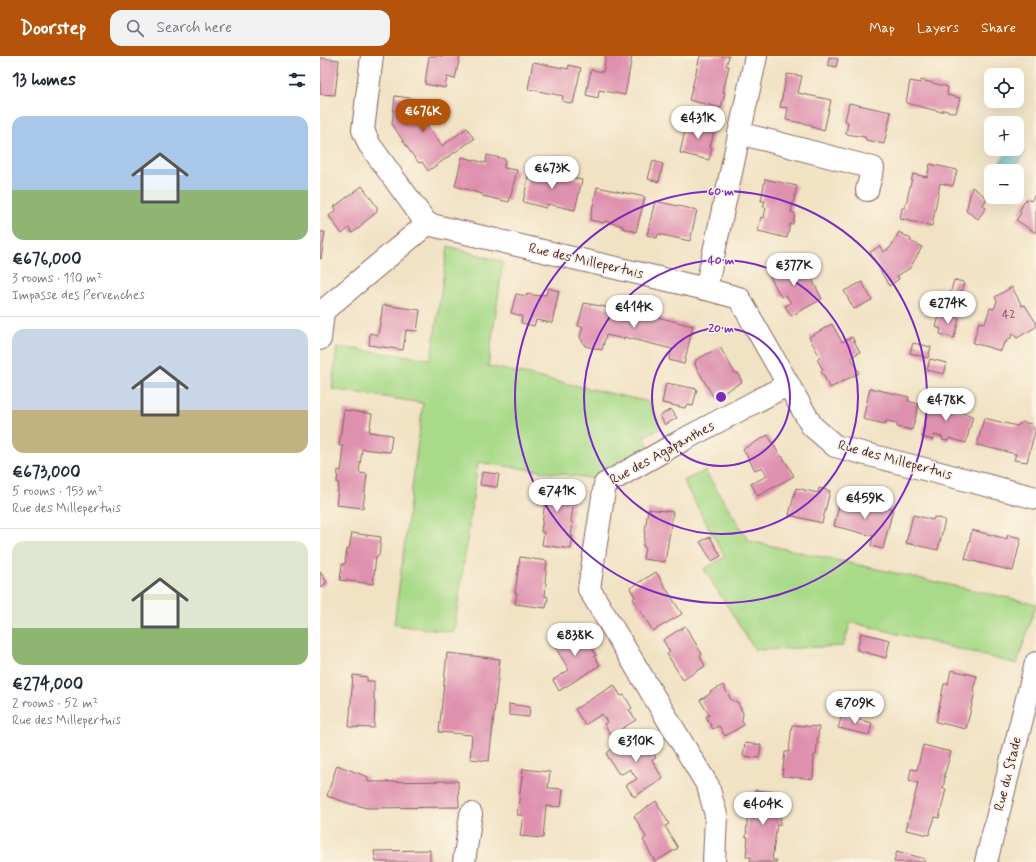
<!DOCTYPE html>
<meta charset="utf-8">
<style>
:root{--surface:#fff;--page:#f2f2f3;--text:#1f2937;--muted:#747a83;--line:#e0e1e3;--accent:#b45309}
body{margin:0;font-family:Mynerve,sans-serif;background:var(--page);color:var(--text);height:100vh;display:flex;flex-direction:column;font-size:15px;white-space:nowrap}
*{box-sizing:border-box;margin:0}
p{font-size:13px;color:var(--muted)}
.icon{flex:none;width:22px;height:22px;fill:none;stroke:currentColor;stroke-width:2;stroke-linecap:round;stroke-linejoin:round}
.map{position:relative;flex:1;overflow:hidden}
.details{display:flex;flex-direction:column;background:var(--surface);width:320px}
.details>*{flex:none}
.controls{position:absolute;left:664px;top:12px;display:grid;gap:8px}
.controls a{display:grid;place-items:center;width:40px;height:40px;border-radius:8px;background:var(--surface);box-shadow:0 4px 16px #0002;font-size:20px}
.price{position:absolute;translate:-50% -34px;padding:0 9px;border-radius:14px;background:#fff;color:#222;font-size:13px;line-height:26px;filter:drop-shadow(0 1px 2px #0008)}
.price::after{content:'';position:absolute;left:50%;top:24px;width:12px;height:9px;margin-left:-6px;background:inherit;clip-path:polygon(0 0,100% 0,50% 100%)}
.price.current{background:var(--accent);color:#fff}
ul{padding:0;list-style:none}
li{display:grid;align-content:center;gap:8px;height:212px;padding:0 12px}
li+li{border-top:1px solid var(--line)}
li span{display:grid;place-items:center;height:124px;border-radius:12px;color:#555}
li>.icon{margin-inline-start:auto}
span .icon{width:72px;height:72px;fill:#fffc;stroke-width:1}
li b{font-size:17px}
h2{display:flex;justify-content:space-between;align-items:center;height:48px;padding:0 12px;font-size:17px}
header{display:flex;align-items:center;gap:24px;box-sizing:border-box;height:56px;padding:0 20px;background:var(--accent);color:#fff}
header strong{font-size:19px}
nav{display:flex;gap:22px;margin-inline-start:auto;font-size:14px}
.search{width:280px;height:36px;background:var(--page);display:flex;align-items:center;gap:10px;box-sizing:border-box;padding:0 14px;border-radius:12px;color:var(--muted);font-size:15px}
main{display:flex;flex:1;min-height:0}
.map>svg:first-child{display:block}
</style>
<header>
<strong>Doorstep</strong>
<div class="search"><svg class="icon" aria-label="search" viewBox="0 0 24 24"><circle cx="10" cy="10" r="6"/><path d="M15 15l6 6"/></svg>Search here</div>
<nav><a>Map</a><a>Layers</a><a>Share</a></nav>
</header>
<main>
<section class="details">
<h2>13 homes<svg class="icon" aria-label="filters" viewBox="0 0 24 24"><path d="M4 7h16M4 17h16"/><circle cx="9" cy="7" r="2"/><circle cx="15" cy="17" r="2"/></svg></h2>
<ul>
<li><span style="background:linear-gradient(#a9c7e8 60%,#8fb573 0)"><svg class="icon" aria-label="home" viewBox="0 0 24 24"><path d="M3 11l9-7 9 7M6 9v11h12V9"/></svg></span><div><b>€676,000</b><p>3 rooms · 110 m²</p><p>Impasse des Pervenches</p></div></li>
<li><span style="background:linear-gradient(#c9d6e8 65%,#c2b280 0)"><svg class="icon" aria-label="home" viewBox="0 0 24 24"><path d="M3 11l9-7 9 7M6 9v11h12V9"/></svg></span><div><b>€673,000</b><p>5 rooms · 153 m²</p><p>Rue des Millepertuis</p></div></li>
<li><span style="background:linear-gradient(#dfe7d0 70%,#8fb573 0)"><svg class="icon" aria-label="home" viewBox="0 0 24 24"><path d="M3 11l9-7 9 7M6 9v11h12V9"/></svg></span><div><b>€274,000</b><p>2 rooms · 52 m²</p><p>Rue des Millepertuis</p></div></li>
</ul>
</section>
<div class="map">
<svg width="716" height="806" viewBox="0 0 716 806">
<rect width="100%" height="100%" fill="#fcf5e5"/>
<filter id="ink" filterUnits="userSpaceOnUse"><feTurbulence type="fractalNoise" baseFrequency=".025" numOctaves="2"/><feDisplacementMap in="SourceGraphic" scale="8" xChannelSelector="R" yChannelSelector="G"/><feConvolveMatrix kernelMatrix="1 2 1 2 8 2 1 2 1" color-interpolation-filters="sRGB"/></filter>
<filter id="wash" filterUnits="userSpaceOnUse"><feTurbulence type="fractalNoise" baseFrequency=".012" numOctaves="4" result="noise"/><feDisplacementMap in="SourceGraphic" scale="16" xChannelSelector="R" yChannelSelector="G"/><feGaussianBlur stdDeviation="0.9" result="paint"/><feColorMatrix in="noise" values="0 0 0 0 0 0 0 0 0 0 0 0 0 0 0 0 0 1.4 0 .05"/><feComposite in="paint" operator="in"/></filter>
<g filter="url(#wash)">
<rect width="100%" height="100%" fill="#f1e2c4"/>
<g fill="#a9da89" stroke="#7a7c5a">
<polygon points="128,190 183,206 168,310 329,346 342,372 324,380 331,394 276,423 158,406 134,576 74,569 103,347 12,333 17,291 111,303"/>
<polygon points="385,415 429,485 716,548 697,608 531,566 523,590 435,594 384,513 405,501 363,425"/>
</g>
<polygon fill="#44b2c0" stroke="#476876" points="697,92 705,97 693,115 675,114 689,93"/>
<g id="blocks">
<g fill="#de90af">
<polygon points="109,0 140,0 135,23 127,21 125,32 105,28"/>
<polygon points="286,0 312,0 305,39 279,34 278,42 266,39 271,14 283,16"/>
<polygon points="380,0 409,0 406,10 409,10 403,36 405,36 401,52 369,44"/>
<polygon points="509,1 518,3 516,11 508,9"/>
<polygon points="0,2 19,4 15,39 0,38"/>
<polygon points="213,6 248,13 249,9 261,12 253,48 242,45 243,40 208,33"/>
<polygon points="467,18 482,20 478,37 511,44 504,75 492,71 492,69 466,64 468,52 460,51"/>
<polygon points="601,24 628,31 627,39 640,42 636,57 623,54 622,56 586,47 590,25 601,27"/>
<polygon points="75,40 104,44 103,57 109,58 108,71 122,90 147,72 154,83 108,115 102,106 99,107 91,97 72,68"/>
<polygon points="529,47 571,56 564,88 546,84 545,81 526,78 528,66 525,65"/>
<polygon points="367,65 395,71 390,92 392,92 389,104 360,97"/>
<polygon points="167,99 185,103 184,112 197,114 189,146 163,140 162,138 135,130 142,101 166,107"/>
<polygon points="333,105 343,108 339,126 328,123"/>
<polygon points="610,108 637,114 633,130 620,127 612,170 580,163 582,152 585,152 593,118 607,121"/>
<polygon points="210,112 262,124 255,154 228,148 226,152 203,146"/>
<polygon points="445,123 477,130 471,156 475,157 473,168 470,168 467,182 438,175 441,161 444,162 446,151 443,151 445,145 441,145"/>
<polygon points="42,130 57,151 57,156 42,168 42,170 32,177 29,172 22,178 9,160 16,154 14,151"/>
<polygon points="277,131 325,141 316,176 302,172 303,170 285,165 284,167 270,164"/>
<polygon points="652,131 667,142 663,149 666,152 658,163 646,155"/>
<polygon points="716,137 716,177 696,164 701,157 699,155 706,143 711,145"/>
<polygon points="335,145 377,154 370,185 338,178 337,182 327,179"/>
<polygon points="0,176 5,176 1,203 0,203"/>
<polygon points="579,176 591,183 590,185 602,191 590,212 577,220 579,223 569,230 550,196 560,190 563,196 570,192"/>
<polygon points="463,204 470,216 482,210 489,224 492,223 502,243 471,260 465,250 471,247 466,239 461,241 446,213"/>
<polygon points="634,224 644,226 639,246 629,243"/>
<polygon points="542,226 552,244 534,253 524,235"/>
<polygon points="692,231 702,250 705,249 716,267 716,271 697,282 693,278 691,281 691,282 687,284 686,287 684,287 681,295 653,287 659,266 665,267 670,252 674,253 677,245 675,241"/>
<polygon points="228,232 239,235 232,267 216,264 214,270 201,267 202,260 191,257 196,238 207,240 207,238 220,240 221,238 226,239"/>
<polygon points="264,247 291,252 292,248 326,258 326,256 337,259 337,261 373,270 364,308 349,304 352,293 304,281 304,283 286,279 282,294 265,290 260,281 263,271 258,270"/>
<polygon points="63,249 100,254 97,275 86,274 83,294 49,289 50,277 58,279"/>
<polygon points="620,257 639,262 634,282 620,278 621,273 616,271"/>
<polygon points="512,268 522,286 532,281 540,296 531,301 539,317 510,332 501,315 503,314 497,303 500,301 489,281"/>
<polygon points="593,287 611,291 608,302 590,297"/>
<polygon points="400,291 415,317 418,317 422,326 394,342 375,309 376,304"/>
<polygon points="610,303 627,307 624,318 607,314"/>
<polygon points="346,327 377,333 373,350 366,349 365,352 342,347"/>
<polygon points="550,332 589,341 588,345 599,348 592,374 577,371 577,367 566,365 565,368 543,363"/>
<polygon points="616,340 632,344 634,347 632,354 653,360 646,387 629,382 628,385 622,384 623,381 614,379 613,384 602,381 609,349 611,350 613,342"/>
<polygon points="351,353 357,362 345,369 340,360"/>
<polygon points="24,354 52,358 49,376 72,379 70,396 42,393 39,417 47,418 43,452 16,449 19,427 17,427 18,414 21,415 23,401 22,401 23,390 19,390"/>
<polygon points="664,362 697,370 703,366 711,368 715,375 707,406 694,404 696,398 657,389"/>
<polygon points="448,379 460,400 462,400 467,408 474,420 438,440 431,428 447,420 442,411 435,414 423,393"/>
<polygon points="162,416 179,418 177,431 160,429"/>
<polygon points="219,423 256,428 251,466 253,467 251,480 253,480 251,493 222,489 224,476 221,476 225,445 217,443"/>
<polygon points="476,432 498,437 499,432 510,435 502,467 469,459"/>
<polygon points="521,442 550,450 551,447 573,453 563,493 551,490 553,480 514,470"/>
<polygon points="328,453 353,456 345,506 323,503 325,491 323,491"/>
<polygon points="593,459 613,464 614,461 625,464 618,494 586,487"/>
<polygon points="652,474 687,483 688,479 701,482 693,515 645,503"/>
<polygon points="32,477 61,481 59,500 56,500 53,528 20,524 22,508 25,508 27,493 29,493"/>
<polygon points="390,481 401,500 392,505 380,486"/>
<polygon points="200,501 227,505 225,526 226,527 225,540 228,541 226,552 195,548 197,537 195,537"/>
<polygon points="0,516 7,526 0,532"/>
<polygon points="336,516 362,558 333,575 313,543 315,541 310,532"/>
<polygon points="258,570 276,599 274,600 280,609 239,635 233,624 249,614 232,586"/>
<polygon points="365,570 382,598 380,600 385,610 363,624 347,598 350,596 343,584"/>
<polygon points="541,577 570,584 566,602 537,594"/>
<polygon points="127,597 180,603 169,705 150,703 152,679 119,676"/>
<polygon points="631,614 657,620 653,634 655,636 646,673 616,666 624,628 628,628"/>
<polygon points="33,619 47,621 47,625 54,625 54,644 55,644 54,672 29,671"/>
<polygon points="294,629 301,640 304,639 312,652 309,654 316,664 291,679 284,668 287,666 282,658 265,669 255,653"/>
<polygon points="403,629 411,644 417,646 423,657 422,664 424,669 405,680 399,670 393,673 386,661 389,659 380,644 390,638 390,636"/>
<polygon points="189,648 210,651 209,661 189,659"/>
<polygon points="522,659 552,667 549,679 518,672"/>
<polygon points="472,669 499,671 496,699 494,699 493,723 462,720 465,696 469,696"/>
<polygon points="320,676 336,702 332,704 343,723 314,741 306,729 317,723 310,713 302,718 298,717 287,699 288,696"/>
<polygon points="425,687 441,689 439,702 423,700"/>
<polygon points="603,689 631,696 624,720 625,721 623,733 626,733 619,762 615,761 609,779 586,774 598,727 589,724 591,713 597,714"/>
<polygon points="17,709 48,721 48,726 138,725 139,751 46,752 34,748 34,749 7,740"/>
<polygon points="203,713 230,716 228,732 243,733 241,751 226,750 223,782 200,780 203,759 197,759"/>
<polygon points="435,734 463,737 460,769 457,768 452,804 457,804 456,806 430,806 431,801 426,801 428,781 426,781 428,753 433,754"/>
<polygon points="336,745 349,768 345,770 358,792 335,806 323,784 326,781 314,760"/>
<polygon points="110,794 110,806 56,806 54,795"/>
<polygon points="577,795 605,803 604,806 574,806"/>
</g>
</g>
</g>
<g filter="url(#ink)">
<use href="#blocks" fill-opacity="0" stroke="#846361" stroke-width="1"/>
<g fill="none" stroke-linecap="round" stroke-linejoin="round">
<defs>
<g id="street">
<polyline points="52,0 43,74 49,88 107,168"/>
<polyline points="419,77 553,112 547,134"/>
<polyline points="386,233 436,0"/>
<polyline points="0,255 3,255 107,168 386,233 419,242 492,370 515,390 716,442"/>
<polyline points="0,283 3,255"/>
<polyline points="144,806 151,758"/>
<polyline points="394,806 396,759 388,730 269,533 285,428 361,385 467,329"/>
</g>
<polyline id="secondary" points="666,806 716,607"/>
</defs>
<use href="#street" stroke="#846361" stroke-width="24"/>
<use href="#secondary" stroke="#846361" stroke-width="24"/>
<use href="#street" stroke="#fff" stroke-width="22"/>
<use href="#secondary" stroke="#fff" stroke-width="22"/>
</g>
</g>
<g fill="none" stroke="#7b2cbf" stroke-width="2">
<circle cx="401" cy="341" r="69"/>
<circle cx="401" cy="341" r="137"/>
<circle cx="401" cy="341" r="206"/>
</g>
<g text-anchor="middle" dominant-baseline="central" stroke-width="3" stroke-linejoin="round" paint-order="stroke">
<g font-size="12" fill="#6f3b4c">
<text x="689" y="259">42</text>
</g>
<g font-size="14" fill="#4a1f2b" stroke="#fcf5e5">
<text transform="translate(266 205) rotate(13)">Rue des Millepertuis</text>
<text transform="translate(342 397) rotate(-29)">Rue des Agapanthes</text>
<text transform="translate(575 404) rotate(15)">Rue des Millepertuis</text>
<text transform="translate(688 718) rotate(-76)">Rue du Stade</text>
</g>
</g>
<circle cx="401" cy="341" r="6" fill="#7b2cbf" stroke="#fcf5e5" stroke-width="2"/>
<g font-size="12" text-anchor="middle" font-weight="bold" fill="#7b2cbf" stroke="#fcf5e5" stroke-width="3" stroke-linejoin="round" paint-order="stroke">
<text x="401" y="139">60 m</text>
<text x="401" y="208">40 m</text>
<text x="401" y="276">20 m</text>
</g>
</svg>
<div class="controls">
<a><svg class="icon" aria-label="locate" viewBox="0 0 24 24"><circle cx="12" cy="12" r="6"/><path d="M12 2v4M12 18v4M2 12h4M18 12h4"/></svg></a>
<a>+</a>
<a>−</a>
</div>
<b class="price current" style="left:103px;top:77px">€676K</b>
<b class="price" style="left:378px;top:84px">€431K</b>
<b class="price" style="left:232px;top:134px">€673K</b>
<b class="price" style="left:474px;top:231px">€377K</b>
<b class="price" style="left:628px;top:269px">€274K</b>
<b class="price" style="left:314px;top:273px">€414K</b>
<b class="price" style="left:626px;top:366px">€478K</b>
<b class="price" style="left:237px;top:457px">€741K</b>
<b class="price" style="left:545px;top:464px">€459K</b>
<b class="price" style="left:255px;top:601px">€838K</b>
<b class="price" style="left:535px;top:669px">€709K</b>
<b class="price" style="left:316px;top:707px">€310K</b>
<b class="price" style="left:443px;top:770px">€404K</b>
</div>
</main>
